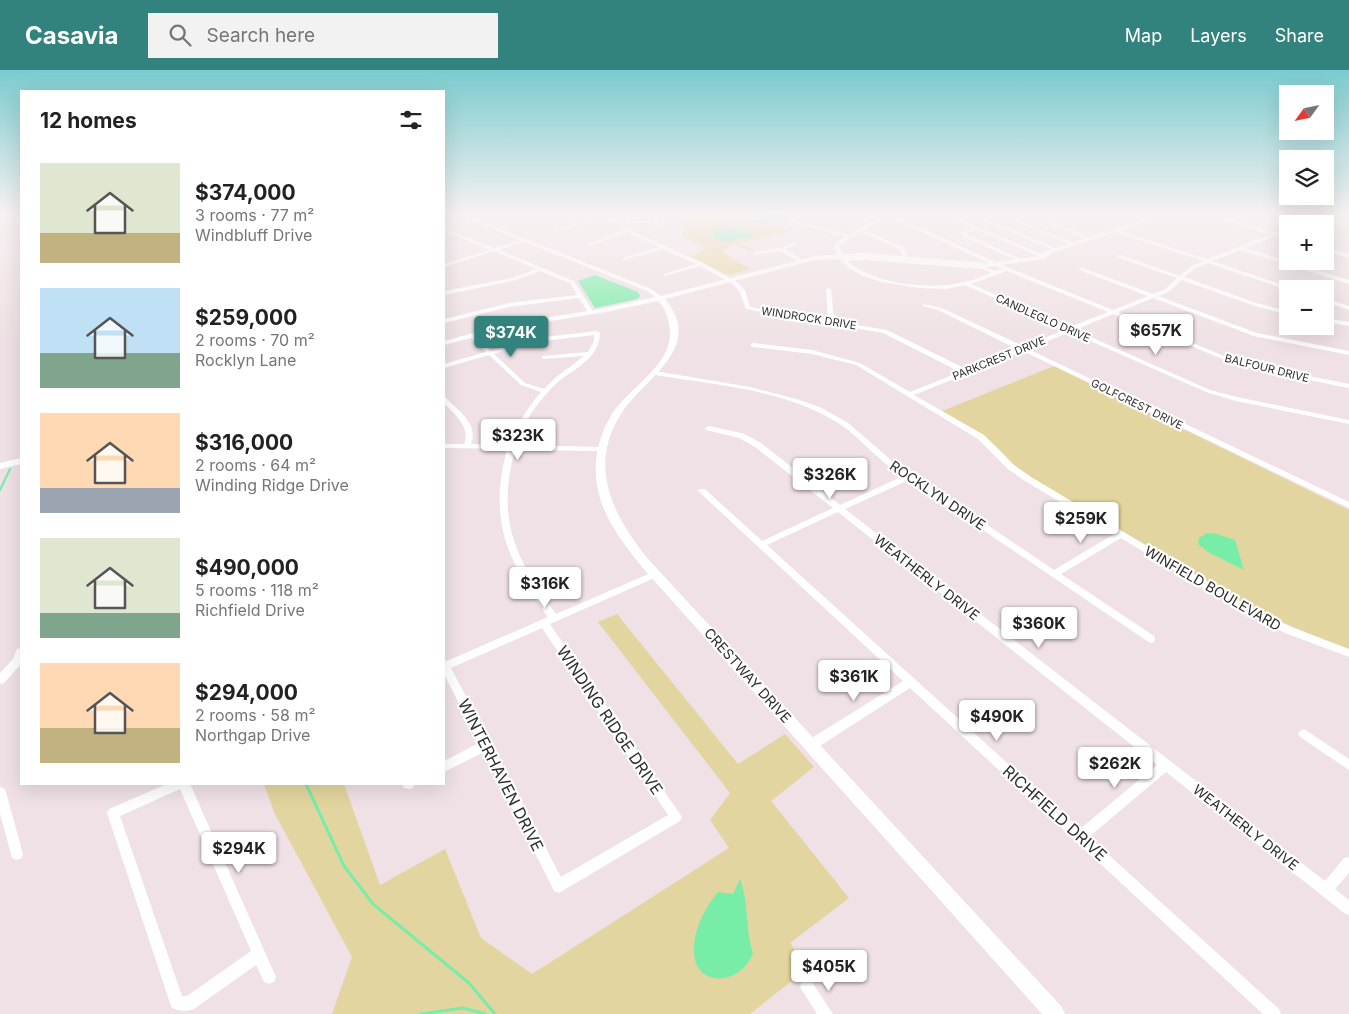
<!DOCTYPE html>
<meta charset="utf-8">
<style>
:root{--surface:#fff;--page:#f2f2f2;--text:#222;--muted:#767676;--accent:#32827e}
body{margin:0;font-family:Inter,sans-serif;background:var(--page);color:var(--text);height:100vh;display:flex;flex-direction:column;font-size:19px;white-space:nowrap}
*{box-sizing:border-box;margin:0}
p{font-size:16px;color:var(--muted)}
.icon{flex:none;width:28px;height:28px;fill:none;stroke:currentColor;stroke-width:2;stroke-linecap:round;stroke-linejoin:round}
.map{position:relative;flex:1;overflow:hidden}
.drawer{position:absolute;left:20px;top:20px;width:425px;height:695px;display:flex;flex-direction:column;background:var(--surface);border-radius:0px;box-shadow:0 5px 20px #0002}
.drawer>*{flex:none}
.needle{width:32px;rotate:237deg}
.tools{position:absolute;left:1279px;top:15px;display:grid;gap:10px}
.tools a{display:grid;place-items:center;width:55px;height:55px;border-radius:0px;background:var(--surface);box-shadow:0 5px 20px #0002;font-size:25px}
.price{position:absolute;translate:-50% -42px;padding:0 11px;border-radius:5px;background:#fff;color:#222;font-size:16px;line-height:32px;filter:drop-shadow(0 1px 2px #0008)}
.price::after{content:'';position:absolute;left:50%;top:30px;width:15px;height:11px;margin-left:-8px;background:inherit;clip-path:polygon(0 0,100% 0,50% 100%)}
.price.selected{background:var(--accent);color:#fff}
ul{padding:0;list-style:none}
li{display:flex;align-items:center;gap:15px;height:125px;padding:0 20px}
li span{display:grid;place-items:center;flex:none;width:140px;height:100px;border-radius:0px;color:#555}
li>.icon{margin-inline-start:auto}
span .icon{width:60px;height:60px;fill:#fffc;stroke-width:1}
li b{font-size:21px}
h2{display:flex;justify-content:space-between;align-items:center;height:60px;padding:0 20px;font-size:21px}
header{display:flex;align-items:center;gap:30px;box-sizing:border-box;height:70px;padding:0 25px;background:var(--accent);color:#fff}
header strong{font-size:24px}
nav{display:flex;gap:28px;margin-inline-start:auto;font-size:18px}
.search{width:350px;height:45px;background:var(--page);display:flex;align-items:center;gap:12px;box-sizing:border-box;padding:0 18px;border-radius:0px;color:var(--muted);font-size:19px}
.map>svg:first-child{display:block}
</style>
<header>
<strong>Casavia</strong>
<div class="search"><svg class="icon" aria-label="search" viewBox="0 0 24 24"><circle cx="10" cy="10" r="6"/><path d="M15 15l6 6"/></svg>Search here</div>
<nav><a>Map</a><a>Layers</a><a>Share</a></nav>
</header>
<div class="map">
<svg width="1349" height="944" viewBox="0 0 1349 944">
<rect width="100%" height="100%" fill="#efe1e5"/>
<g fill="#e3d59f">
<polygon points="743,145 790,162 742,173 754,180 750,181 733,174 723,181 732,189 751,199 728,205 691,187 706,178 681,166 686,158 680,152 658,152 660,149 693,149 705,146 711,148 721,146 727,149"/>
<polygon points="1054,296 1349,440 1349,580 1267,546 1212,517 1016,398 996,376 942,341"/>
<polygon points="617,544 738,694 785,664 814,697 771,731 849,828 790,873 808,898 750,944 332,944 352,887 274,742 264,714 344,714 380,815 445,779 481,868 532,904 729,778 710,750 730,723 598,552"/>
</g>
<g fill="#77eda7">
<polygon points="720,156 747,161 754,167 721,172 712,166 714,163 712,158"/>
<polygon points="595,205 638,222 640,226 637,229 595,238 578,211"/>
<polygon points="1207,463 1217,464 1235,470 1244,500 1208,482 1198,474 1199,468"/>
<path d="M740,809C749,832 745,859 753,883C741,916 695,918 694,882C693,860 705,838 718,822L733,824Z"/>
</g>
<g fill="none" stroke-linecap="round" stroke-linejoin="round">
<g stroke="#77eda7" stroke-width="1">
<polyline points="718,147 726,151 753,152"/>
<polyline points="740,156 749,153"/>
</g>
<polyline stroke="#77eda7" stroke-width="2" points="0,420 10,399"/>
<g stroke="#77eda7" stroke-width="3">
<polyline points="306,714 344,796 373,834 469,913 495,944"/>
<polyline points="421,944 463,938 485,944"/>
</g>
<path fill="#77eda7" fill-rule="evenodd" d="M776,144H785C776,150 759,157 750,152Z"/>
<g fill="#fff" fill-rule="evenodd">
<polygon points="468,144 476,144 465,148 463,147"/>
<polygon points="534,144 542,144 524,151 520,150"/>
<path d="M574,144C592,144 608,150 626,150L628,144H632L630,150L654,151V146L662,144L658,148V156L662,157V159L654,158V153H629L628,156L634,162L703,193L737,212L745,220L750,237L828,250L826,219L831,218L834,251L887,260L966,299L1017,279L938,240L923,236V234L942,238L1023,276L1065,260L965,215L947,219L919,218L882,212L863,206L849,198L838,188L834,174L845,167L789,152V150L798,147L800,148L795,151L849,165L869,153L840,144H849L873,151L885,144H891L890,146L899,148L1009,198L1113,240L1148,226L1079,200V198H1083L1153,224L1164,220L1177,208L1117,187V185H1121L1180,206L1191,196L1203,191L1115,162V161L1117,160L1207,189L1288,158V161L1245,178L1349,210V214L1241,180L1212,191L1294,219L1288,220L1208,193L1195,198L1184,207L1256,233L1288,241V245L1252,235L1182,210L1168,222L1158,226L1257,263L1349,281V285L1254,266L1153,228L1118,242L1224,286L1259,296L1349,314V318L1258,300L1220,288L1113,244L1075,260L1210,320L1237,327L1349,350V354L1236,331L1206,322L1070,262L1028,279L1349,432V438L1023,281L914,325L984,365L1014,395L1031,407L1250,537L1291,557L1349,579V587L1285,563L1244,543L1121,468L1061,504L1154,566L1155,569L1154,572L1150,573L909,410L845,439L1325,811L1344,788L1349,787V803L1335,819L1349,830V845L1344,843L1166,702L1089,767L1279,939L1281,944H1263L910,618L815,679L811,680L807,679L805,675L807,671L903,611L698,421L699,419H705L762,471L833,438L755,377L739,368L706,360L705,358L709,356L745,364L761,373L840,435L903,406C895,400 886,395 879,388C865,376 852,361 835,351C782,319 715,315 655,305L652,303L655,301L750,317L800,330L822,338L848,353L891,390L1054,500L1114,464L1025,411L1008,399L978,369L856,295L812,284L753,277L750,275L753,273L812,280L860,293L910,322L960,302L883,263L746,239L739,221L733,214L700,196L664,206V204L696,194L663,179L623,190V188L659,177L630,164L628,162L590,176L586,175L626,159L624,156L625,153L610,152L594,149L553,163V161L590,148ZM886,147L895,150L1002,199L996,201L983,196L865,186L845,188L843,186L839,175L861,162L900,179L903,187H907L904,177L864,160ZM865,190L982,199L991,203C979,208 967,212 954,214C925,219 870,213 848,191ZM1007,201L1108,242L1070,257L971,214ZM838,442L1157,695L1080,759L767,475Z"/>
<polygon points="710,144 714,144 715,146 711,147"/>
<polygon points="941,144 948,144 1048,187 1043,188 978,160 966,164 1021,189 1016,190 960,165 960,163 974,159"/>
<polygon points="968,144 975,144 1060,180 1056,181"/>
<polygon points="996,144 1003,144 1078,175 1074,176"/>
<polygon points="1024,144 1031,144 1094,169 1090,170"/>
<polygon points="1319,144 1326,144 1305,154 1298,154"/>
<polygon points="1330,144 1337,144 1320,152 1316,151"/>
<polygon points="0,147 21,152 21,154 0,149"/>
<polygon points="444,158 494,178 526,169 526,171 499,180 574,211 594,243 589,244 579,228 509,237 444,253 444,249 509,233 577,225 570,213 540,201 513,211 444,225 444,221 512,208 536,199 494,181 444,197 444,194 489,180 444,161"/>
<polygon points="794,173 796,173 796,175 785,179 802,189 802,191 798,191 780,181 755,185 752,183 780,178"/>
<polygon points="1325,228 1349,236 1349,240 1325,232"/>
<polygon points="1325,248 1349,252 1349,256 1325,252"/>
<path d="M597,261L600,263C600,287 576,298 559,311C551,318 544,326 538,334C528,346 522,361 516,375L603,377L607,379L603,381L515,380C496,450 515,488 556,544L653,502H659L661,504L659,506L550,554L682,747L680,751L559,823L554,821L484,682L444,702V691L479,673L444,604V590L447,591L548,547C507,490 488,451 507,379L444,378V374H464C471,357 454,344 444,333V327L446,328C458,340 479,355 471,374L508,375C517,355 527,338 541,322L521,315L489,285L444,298V294L486,282L469,266V264L471,263L491,281L535,268ZM594,265V271L588,282L542,286V288L544,289L584,286L555,308L544,319L525,313L494,284L535,272ZM542,558L668,745L561,807L451,598Z"/>
<polygon points="21,578 21,594 4,613 0,614 0,603 13,589 17,579"/>
<polygon points="1304,659 1349,689 1349,700 1300,667 1298,664 1300,661"/>
<path d="M167,714H190L276,907L274,912L269,914L264,912L256,895L194,939C187,942 179,941 172,938L170,933L107,743L109,739ZM180,719L251,881L187,926H182L120,746Z"/>
<polygon points="402,714 415,714 413,718 409,719 404,718"/>
<polygon points="0,717 4,718 6,722 23,784 22,788 17,790 12,788 11,784 0,744"/>
<polygon points="807,910 812,912 833,944 817,944 800,917 802,912"/>
</g>
<g fill="#fff" fill-rule="evenodd">
<path d="M455,144H464L651,219L661,226L815,186L863,183L987,193L1041,186L1039,184L1040,183L1159,144H1169L1052,183L1045,189L987,197L863,187L815,190L665,229C706,278 644,308 621,344C587,397 614,448 649,490L1062,937L1065,944H1042L641,496C623,473 604,449 598,420C592,394 598,366 612,344C629,316 678,293 669,254C667,245 665,238 658,231L606,242L508,258L444,275V271L508,254L606,238L655,227L647,221Z"/>
<polygon points="1203,144 1214,144 1288,166 1288,170"/>
<polygon points="1325,177 1349,184 1349,188 1325,181"/>
<polygon points="21,388 21,394 0,399 0,393"/>
</g>
</g>
<linearGradient id="sky" x2="0" y2="1"><stop stop-color="#7bcbce"/><stop offset="0.52" stop-color="#f8f2f3"/><stop offset="1" stop-color="#f8f2f3" stop-opacity="0"/></linearGradient>
<rect width="1349" height="277" fill="url(#sky)"/>
<g text-anchor="middle" dominant-baseline="central" stroke-width="4.5" stroke-linejoin="round" paint-order="stroke">
<g font-size="11" fill="#2e2e2e" stroke="#fff">
<text transform="translate(809 248) rotate(9)">WINDROCK DRIVE</text>
<text transform="translate(1043 248) rotate(24)">CANDLEGLO DRIVE</text>
<text transform="translate(999 288) rotate(-22)">PARKCREST DRIVE</text>
<text transform="translate(1267 298) rotate(14)">BALFOUR DRIVE</text>
<text transform="translate(1137 334) rotate(26)">GOLFCREST DRIVE</text>
</g>
<g font-size="14" fill="#2e2e2e" stroke="#fff">
<text transform="translate(938 425) rotate(34)">ROCKLYN DRIVE</text>
<text transform="translate(927 507) rotate(38)">WEATHERLY DRIVE</text>
<text transform="translate(1213 518) rotate(30)">WINFIELD BOULEVARD</text>
<text transform="translate(748 605) rotate(48)">CRESTWAY DRIVE</text>
<text transform="translate(1246 757) rotate(38)">WEATHERLY DRIVE</text>
</g>
<g font-size="16" fill="#2e2e2e" stroke="#fff">
<text transform="translate(610 650) rotate(56)">WINDING RIDGE DRIVE</text>
<text transform="translate(501 705) rotate(63)">WINTERHAVEN DRIVE</text>
<text transform="translate(1055 743) rotate(42)">RICHFIELD DRIVE</text>
</g>
</g>
</svg>
<div class="tools">
<a><svg class="needle" viewBox="-14 -14 28 28"><path d="M0-13l5 13h-10z" fill="#e53935"/><path d="M0 13l5-13h-10z" fill="#767676"/></svg></a>
<a><svg class="icon" aria-label="layers" viewBox="0 0 24 24"><path d="M12 4l9 5-9 5-9-5zM3 14l9 5 9-5"/></svg></a>
<a>+</a>
<a>−</a>
</div>
<b class="price" style="left:1156px;top:286px">$657K</b>
<b class="price selected" style="left:511px;top:288px">$374K</b>
<b class="price" style="left:518px;top:391px">$323K</b>
<b class="price" style="left:830px;top:430px">$326K</b>
<b class="price" style="left:1081px;top:474px">$259K</b>
<b class="price" style="left:545px;top:539px">$316K</b>
<b class="price" style="left:1039px;top:579px">$360K</b>
<b class="price" style="left:854px;top:632px">$361K</b>
<b class="price" style="left:997px;top:672px">$490K</b>
<b class="price" style="left:1115px;top:719px">$262K</b>
<b class="price" style="left:239px;top:804px">$294K</b>
<b class="price" style="left:829px;top:922px">$405K</b>
<section class="drawer">
<h2>12 homes<svg class="icon" aria-label="filters" viewBox="0 0 24 24"><path d="M4 7h16M4 17h16"/><circle cx="9" cy="7" r="2"/><circle cx="15" cy="17" r="2"/></svg></h2>
<ul>
<li><span style="background:linear-gradient(#dfe7d0 70%,#c2b280 0)"><svg class="icon" aria-label="home" viewBox="0 0 24 24"><path d="M3 11l9-7 9 7M6 9v11h12V9"/></svg></span><div><b>$374,000</b><p>3 rooms · 77 m²</p><p>Windbluff Drive</p></div></li>
<li><span style="background:linear-gradient(#bfe0f5 65%,#7fa58c 0)"><svg class="icon" aria-label="home" viewBox="0 0 24 24"><path d="M3 11l9-7 9 7M6 9v11h12V9"/></svg></span><div><b>$259,000</b><p>2 rooms · 70 m²</p><p>Rocklyn Lane</p></div></li>
<li><span style="background:linear-gradient(#ffd9b3 75%,#9aa5b1 0)"><svg class="icon" aria-label="home" viewBox="0 0 24 24"><path d="M3 11l9-7 9 7M6 9v11h12V9"/></svg></span><div><b>$316,000</b><p>2 rooms · 64 m²</p><p>Winding Ridge Drive</p></div></li>
<li><span style="background:linear-gradient(#dfe7d0 75%,#7fa58c 0)"><svg class="icon" aria-label="home" viewBox="0 0 24 24"><path d="M3 11l9-7 9 7M6 9v11h12V9"/></svg></span><div><b>$490,000</b><p>5 rooms · 118 m²</p><p>Richfield Drive</p></div></li>
<li><span style="background:linear-gradient(#ffd9b3 65%,#c2b280 0)"><svg class="icon" aria-label="home" viewBox="0 0 24 24"><path d="M3 11l9-7 9 7M6 9v11h12V9"/></svg></span><div><b>$294,000</b><p>2 rooms · 58 m²</p><p>Northgap Drive</p></div></li>
</ul>
</section>
</div>
